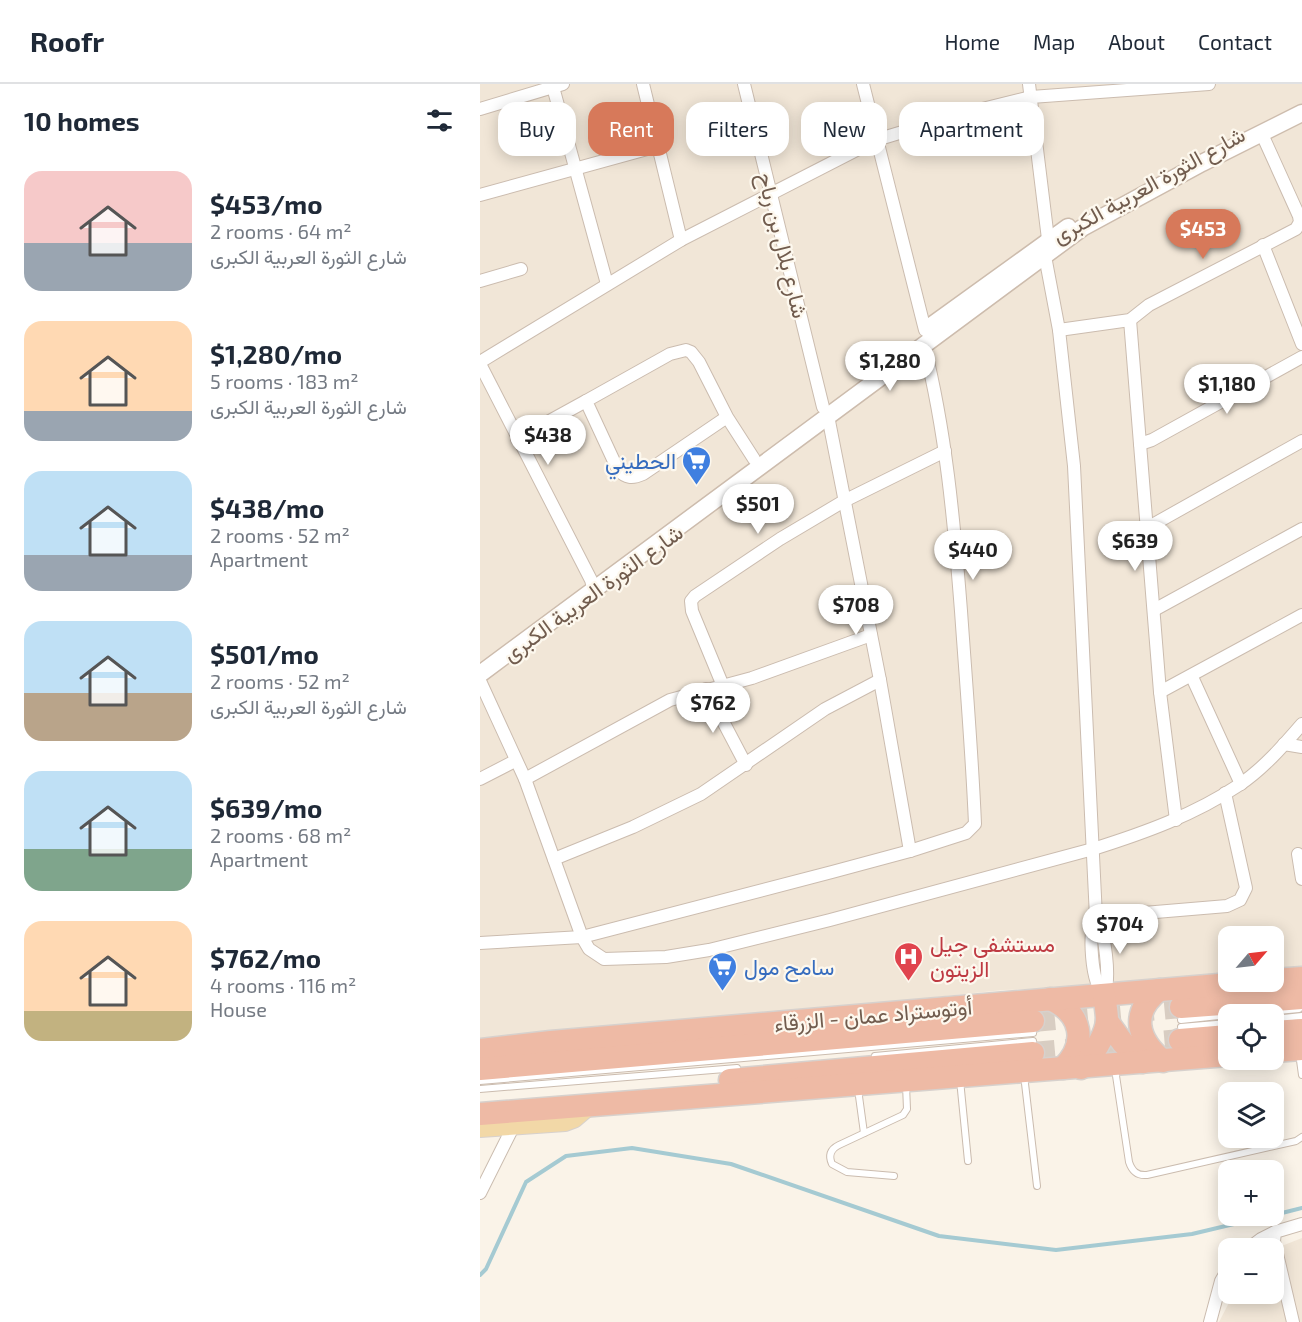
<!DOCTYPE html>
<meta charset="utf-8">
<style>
:root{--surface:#fff;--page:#f6f6f7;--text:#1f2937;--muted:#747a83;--line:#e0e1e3;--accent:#d7795a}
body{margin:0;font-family:"Exo 2",Vazirmatn,sans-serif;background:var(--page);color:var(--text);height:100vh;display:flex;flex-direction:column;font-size:22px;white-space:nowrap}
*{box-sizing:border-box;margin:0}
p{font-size:20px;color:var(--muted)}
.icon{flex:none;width:33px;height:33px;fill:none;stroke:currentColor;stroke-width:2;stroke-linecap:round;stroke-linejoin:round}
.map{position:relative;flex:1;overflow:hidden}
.panel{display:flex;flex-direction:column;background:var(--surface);width:480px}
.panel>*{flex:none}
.top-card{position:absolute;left:18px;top:18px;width:570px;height:54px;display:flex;gap:12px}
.needle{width:39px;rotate:62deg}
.buttons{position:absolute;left:738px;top:842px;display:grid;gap:12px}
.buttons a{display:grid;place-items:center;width:66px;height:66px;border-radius:12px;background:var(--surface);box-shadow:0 3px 15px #0003;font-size:30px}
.price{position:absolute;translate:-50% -51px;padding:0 14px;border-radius:21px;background:#fff;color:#222;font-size:20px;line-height:39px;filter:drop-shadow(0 2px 3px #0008)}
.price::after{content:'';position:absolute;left:50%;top:36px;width:18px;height:14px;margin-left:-9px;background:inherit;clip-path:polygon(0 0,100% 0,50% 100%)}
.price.on{background:var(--accent);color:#fff}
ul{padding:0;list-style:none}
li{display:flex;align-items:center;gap:18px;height:150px;padding:0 24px}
li span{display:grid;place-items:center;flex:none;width:168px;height:120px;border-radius:18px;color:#555}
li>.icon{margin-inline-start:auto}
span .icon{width:72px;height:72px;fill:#fffc;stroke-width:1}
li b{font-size:26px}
h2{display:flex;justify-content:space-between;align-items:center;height:72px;padding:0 24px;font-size:26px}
.pill{padding:0 21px;border-radius:18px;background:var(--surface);box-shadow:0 3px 15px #0003;font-size:21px;line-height:54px}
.pill.on{background:var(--accent);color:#fff}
header{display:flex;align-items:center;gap:36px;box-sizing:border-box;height:84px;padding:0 30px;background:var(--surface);border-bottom:2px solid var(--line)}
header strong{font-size:28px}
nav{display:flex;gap:33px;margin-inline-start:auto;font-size:21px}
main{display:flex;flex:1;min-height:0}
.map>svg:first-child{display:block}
</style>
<header>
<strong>Roofr</strong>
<nav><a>Home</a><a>Map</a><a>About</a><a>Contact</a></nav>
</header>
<main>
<section class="panel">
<h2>10 homes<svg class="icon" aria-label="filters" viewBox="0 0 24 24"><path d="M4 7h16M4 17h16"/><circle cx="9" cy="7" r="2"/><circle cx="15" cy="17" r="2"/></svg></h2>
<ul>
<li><span style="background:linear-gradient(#f6c9c9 60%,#9aa5b1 0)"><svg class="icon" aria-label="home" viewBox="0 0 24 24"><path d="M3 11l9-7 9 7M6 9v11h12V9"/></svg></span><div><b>$453/mo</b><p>2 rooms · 64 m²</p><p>شارع الثورة العربية الكبرى</p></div></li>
<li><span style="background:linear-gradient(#ffd9b3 75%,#9aa5b1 0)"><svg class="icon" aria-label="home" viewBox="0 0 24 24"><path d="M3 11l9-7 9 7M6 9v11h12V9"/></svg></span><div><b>$1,280/mo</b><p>5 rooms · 183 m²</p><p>شارع الثورة العربية الكبرى</p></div></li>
<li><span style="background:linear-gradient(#bfe0f5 70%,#9aa5b1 0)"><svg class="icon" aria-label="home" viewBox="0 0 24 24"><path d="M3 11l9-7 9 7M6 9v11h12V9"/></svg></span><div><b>$438/mo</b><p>2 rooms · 52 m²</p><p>Apartment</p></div></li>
<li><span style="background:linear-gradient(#bfe0f5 60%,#b9a48a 0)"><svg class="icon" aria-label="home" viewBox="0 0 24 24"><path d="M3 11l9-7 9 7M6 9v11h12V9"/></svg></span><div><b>$501/mo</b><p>2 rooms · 52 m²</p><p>شارع الثورة العربية الكبرى</p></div></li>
<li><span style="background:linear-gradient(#bfe0f5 65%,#7fa58c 0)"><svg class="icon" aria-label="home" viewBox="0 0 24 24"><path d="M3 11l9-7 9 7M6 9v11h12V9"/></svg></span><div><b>$639/mo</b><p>2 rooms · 68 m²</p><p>Apartment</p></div></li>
<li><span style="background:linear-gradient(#ffd9b3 75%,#c2b280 0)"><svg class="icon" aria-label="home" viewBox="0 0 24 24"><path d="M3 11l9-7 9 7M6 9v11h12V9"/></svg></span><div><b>$762/mo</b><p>4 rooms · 116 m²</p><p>House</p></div></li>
</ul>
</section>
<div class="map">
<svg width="822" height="1238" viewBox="0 0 822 1238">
<rect width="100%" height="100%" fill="#faf3e8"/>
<g fill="#f1e6d7">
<polygon points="0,0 822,0 822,895 794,896 794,852 748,852 748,897 772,897 523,906 0,960"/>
<polygon points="822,1154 822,1238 739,1238 754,1209 794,1209 794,1165"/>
</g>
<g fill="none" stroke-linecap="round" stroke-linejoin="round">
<g stroke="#a5cad2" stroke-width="4">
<polyline points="794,1131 822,1124"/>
<polyline points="0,1191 6,1185 46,1098 86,1072 152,1064 251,1080 459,1152 576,1166 712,1150 792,1131"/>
</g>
<g stroke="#d8cdc2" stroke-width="22" stroke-dasharray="22 11" stroke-linecap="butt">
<polyline points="553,937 701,923"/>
<polyline points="553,969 700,956"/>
</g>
<defs>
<g id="lane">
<polyline points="766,930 819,925"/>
<polyline points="794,935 822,932"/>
<polyline points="701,936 748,931"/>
<polyline points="701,943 748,939"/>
<polyline points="819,969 822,991"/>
<polyline points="395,972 553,957"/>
<path d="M635,985L649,1078C652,1087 657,1092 667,1091L816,1057L822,1053"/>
<polyline points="544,991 557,1102"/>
<polyline points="480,996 488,1077"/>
<polyline points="0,997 553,949"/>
<polyline points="0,1005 257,984"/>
<polyline points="378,1005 384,1049"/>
<path d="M414,1092L367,1088L352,1080C348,1071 351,1065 359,1061L423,1031L427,1025L426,1001"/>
</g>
<g id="street">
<polyline points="163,0 201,156"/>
<polyline points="264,0 343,323"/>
<polyline points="383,0 445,246"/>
<polyline points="549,0 568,155"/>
<polyline points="73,3 127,200"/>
<polyline points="0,25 83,0"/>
<polyline points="0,111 178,62"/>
<polyline points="783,161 822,260"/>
<path d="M565,172L579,246L594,382L616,833C625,848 631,894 624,911"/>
<polyline points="0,197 41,185"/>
<polyline points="650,236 680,608 696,736"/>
<polyline points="579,246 650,236 669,221 816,145 820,138 819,132 781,48"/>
<polyline points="0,278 201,156 396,56 482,30 551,13 729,0"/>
<polyline points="0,280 111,496 114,507"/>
<polyline points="348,332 400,596 430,767"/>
<path d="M247,333L163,390C152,395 146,394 138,386L106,317L190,270L206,266L211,268L219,278L247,333L274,375"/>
<polyline points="37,355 106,317"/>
<polyline points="660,360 672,356 822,273"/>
<polyline points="667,444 822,357"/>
<polyline points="674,526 822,445"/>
<polyline points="712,593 761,700"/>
<path d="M0,597L45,695L102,853L109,865L124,875L186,873L229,866L350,836L613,765C664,749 714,731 759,701C783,685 803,662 822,640"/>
<polyline points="243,602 212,527 211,517 215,512 300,455 364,417 465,367"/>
<polyline points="226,605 266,681"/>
<polyline points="680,608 822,531"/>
<polyline points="804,660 822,663"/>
<polyline points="0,695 35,677"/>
<polyline points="45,695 190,616 272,594 391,551"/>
<polyline points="818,770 822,795"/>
<polyline points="74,775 153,743 221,710 345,625 400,596"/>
<polyline points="616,833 747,822 760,816 766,804 745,709"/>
<path d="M616,833C608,849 611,898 624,911"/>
<path d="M0,859L102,853L352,788L430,767L486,749L495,740C492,669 486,598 481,527C474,437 466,348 444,261"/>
<polyline points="0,1109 34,1041"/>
<polyline points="769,1164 781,1155 795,1148"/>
<polyline points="730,1238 741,1197 748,1185"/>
<polyline points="813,1238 794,1157 795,1148 822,1140"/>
</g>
<g id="secondary">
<polyline points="448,244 588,143"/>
<polyline points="0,590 602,144 722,79 822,29"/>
</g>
<polyline id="primary" points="0,1043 85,1037 93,1034 106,1023"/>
<g id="highway">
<polyline points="794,896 822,894"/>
<path d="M679,906C650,929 657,955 683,977"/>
<path d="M570,915C602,929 608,959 583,984"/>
<polyline points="701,923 822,914"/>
<polyline points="627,937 643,959 663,978"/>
<polyline points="794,948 822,946"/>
<polyline points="700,956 748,952"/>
<polyline points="0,966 71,958 786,897"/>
<polyline points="794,967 822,965"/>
<path d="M601,984C612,971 626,953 627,936C627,928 625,919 624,911"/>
<polyline points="0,985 553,937"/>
<polyline points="250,996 553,969"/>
<polyline points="0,1030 748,971"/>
</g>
</defs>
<use href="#lane" stroke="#cbbcaf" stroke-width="8"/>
<use href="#street" stroke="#cbbcaf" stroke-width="14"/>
<use href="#secondary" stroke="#cdbcad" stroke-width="19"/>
<use href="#primary" stroke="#d7d1cd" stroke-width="22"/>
<use href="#highway" stroke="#d7d1cd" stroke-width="25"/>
<use href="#lane" stroke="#fff" stroke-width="6"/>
<use href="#street" stroke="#fff" stroke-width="12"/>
<use href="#secondary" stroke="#fff" stroke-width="16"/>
<use href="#primary" stroke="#f2d8a7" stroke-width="20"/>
<use href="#highway" stroke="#eebaa5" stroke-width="22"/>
</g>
<defs>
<symbol id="supermarket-pin" viewBox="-11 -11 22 30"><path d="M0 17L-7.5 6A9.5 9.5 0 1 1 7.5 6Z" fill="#3f7fe0" stroke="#fdf8ee"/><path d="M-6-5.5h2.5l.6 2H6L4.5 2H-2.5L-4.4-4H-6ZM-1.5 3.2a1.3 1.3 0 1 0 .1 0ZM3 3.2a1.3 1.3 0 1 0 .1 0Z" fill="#fff"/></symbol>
<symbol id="hospital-pin" viewBox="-11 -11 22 30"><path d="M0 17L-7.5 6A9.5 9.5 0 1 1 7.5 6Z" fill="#e0444e" stroke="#fdf8ee"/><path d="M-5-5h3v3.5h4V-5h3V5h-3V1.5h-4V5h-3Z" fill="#fff"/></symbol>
</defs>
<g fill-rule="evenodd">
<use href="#supermarket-pin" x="200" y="360" width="33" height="45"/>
<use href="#hospital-pin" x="412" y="856" width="33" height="45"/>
<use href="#supermarket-pin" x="226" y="866" width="33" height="45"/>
</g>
<g text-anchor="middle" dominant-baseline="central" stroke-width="4.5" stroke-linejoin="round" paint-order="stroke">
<g font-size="22" fill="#715c4e" stroke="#fdf8ee">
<text transform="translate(668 100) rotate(-29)">شارع الثورة العربية الكبرى</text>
<text transform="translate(304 161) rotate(76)">شارع بلال بن رباح</text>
<text transform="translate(112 508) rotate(-36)">شارع الثورة العربية الكبرى</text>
<text transform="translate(393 930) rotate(-5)">أوتوستراد عمان - الزرقاء</text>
</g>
<g font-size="22" fill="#366cbe" stroke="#fdf8ee" text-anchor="end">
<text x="196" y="376">الحطيني</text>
<text x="264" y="882" text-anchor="start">سامح مول</text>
</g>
<g font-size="22" fill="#be3a42" stroke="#fdf8ee" text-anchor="start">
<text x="450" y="859">مستشفى جيل<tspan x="450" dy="25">الزيتون</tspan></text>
</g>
</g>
</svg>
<div class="buttons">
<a><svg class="needle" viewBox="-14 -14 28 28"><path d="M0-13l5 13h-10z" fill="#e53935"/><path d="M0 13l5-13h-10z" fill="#747a83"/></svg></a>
<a><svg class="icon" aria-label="locate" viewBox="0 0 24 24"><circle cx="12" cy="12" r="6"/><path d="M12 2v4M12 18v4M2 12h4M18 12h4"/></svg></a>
<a><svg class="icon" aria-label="layers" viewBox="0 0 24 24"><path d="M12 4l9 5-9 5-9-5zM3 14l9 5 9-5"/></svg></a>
<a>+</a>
<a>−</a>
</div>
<b class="price on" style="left:723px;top:176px">$453</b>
<b class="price" style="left:410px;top:308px">$1,280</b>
<b class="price" style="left:747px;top:331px">$1,180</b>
<b class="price" style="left:68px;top:382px">$438</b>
<b class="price" style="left:278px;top:451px">$501</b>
<b class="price" style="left:655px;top:488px">$639</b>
<b class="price" style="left:493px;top:497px">$440</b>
<b class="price" style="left:376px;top:552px">$708</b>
<b class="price" style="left:233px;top:650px">$762</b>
<b class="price" style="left:640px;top:871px">$704</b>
<div class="top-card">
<a class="pill">Buy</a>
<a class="pill on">Rent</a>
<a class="pill">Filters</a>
<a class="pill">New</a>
<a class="pill">Apartment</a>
</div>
</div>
</main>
